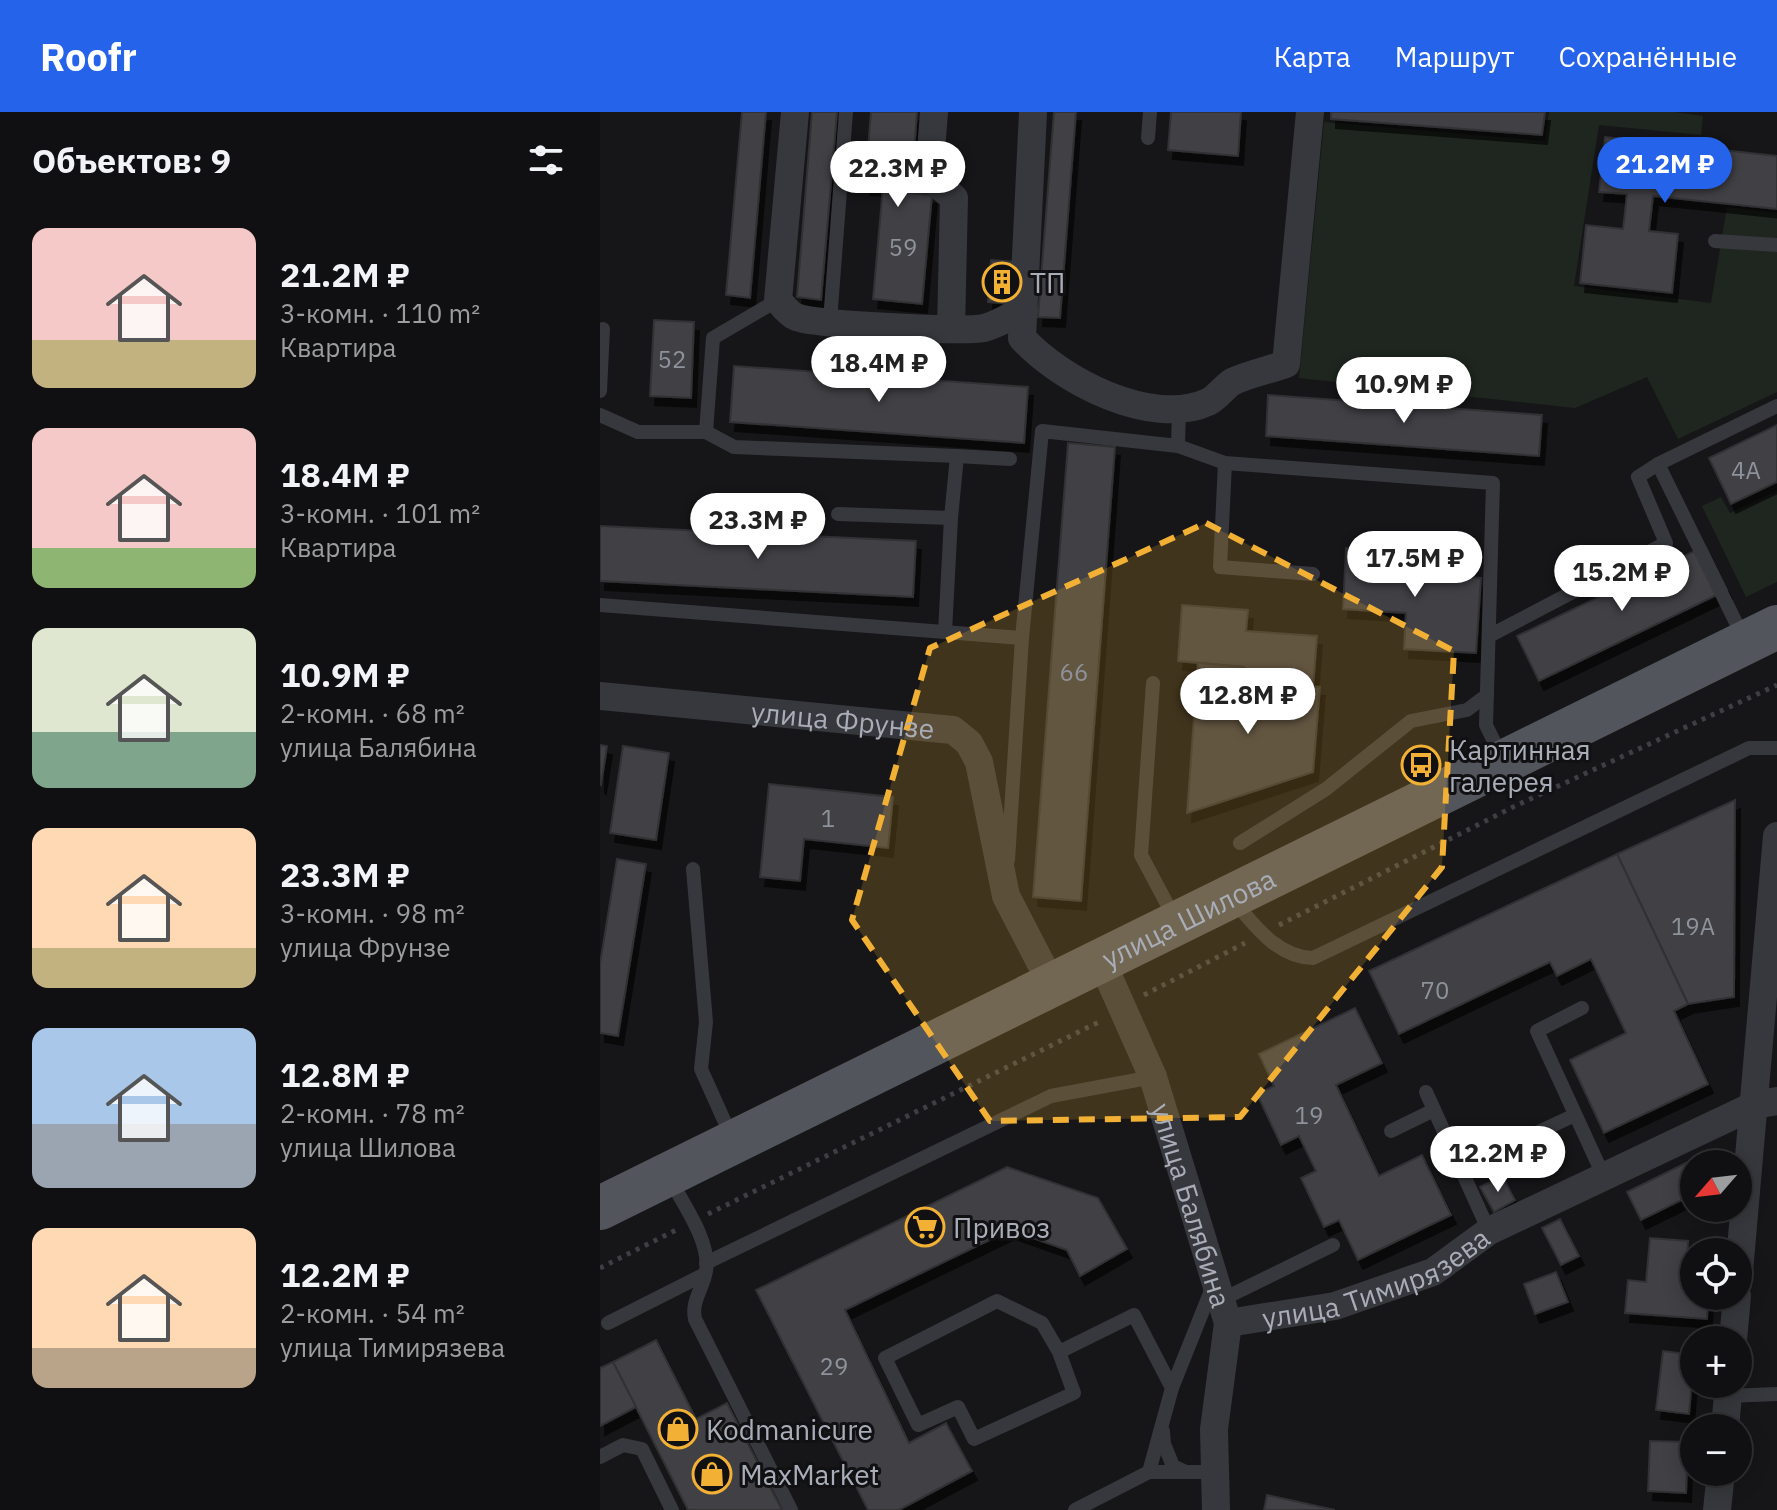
<!DOCTYPE html>
<html lang="ru">
<meta charset="utf-8">
<style>
:root{--surface:#101012;--page:#19191b;--text:#f1f3f6;--muted:#9c9d9f;--line:#303032;--accent:#2563eb}
body{margin:0;font-family:"IBM Plex Sans",sans-serif;background:var(--page);color:var(--text);height:100vh;display:flex;flex-direction:column;font-size:30px;white-space:nowrap}
*{box-sizing:border-box;margin:0}
p{font-size:26px;color:var(--muted)}
.icon{flex:none;width:44px;height:44px;fill:none;stroke:currentColor;stroke-width:2;stroke-linecap:round;stroke-linejoin:round}
.map{position:relative;flex:1;overflow:hidden}
.sheet{display:flex;flex-direction:column;background:var(--surface);width:600px}
.sheet>*{flex:none}
.needle{width:52px;rotate:242deg}
.tools{position:absolute;left:1080px;top:1038px;display:grid;gap:16px}
.tools a{display:grid;place-items:center;width:72px;height:72px;border-radius:50%;background:var(--surface);box-shadow:0 4px 20px #0003,0 0 0 2px var(--line);font-size:40px}
.price{position:absolute;translate:-50% -68px;padding:0 18px;border-radius:28px;background:#fff;color:#222;font-size:26px;line-height:52px;filter:drop-shadow(0 2px 4px #0008)}
.price::after{content:'';position:absolute;left:50%;top:48px;width:24px;height:18px;margin-left:-12px;background:inherit;clip-path:polygon(0 0,100% 0,50% 100%)}
.price.current{background:var(--accent);color:#fff}
ul{padding:0;list-style:none}
li{display:flex;align-items:center;gap:24px;height:200px;padding:0 32px}
li span{display:grid;place-items:center;flex:none;width:224px;height:160px;border-radius:16px;color:#555}
li>.icon{margin-inline-start:auto}
span .icon{width:96px;height:96px;fill:#fffc;stroke-width:1}
li b{font-size:34px}
h2{display:flex;justify-content:space-between;align-items:center;height:96px;padding:0 32px;font-size:34px}
header{display:flex;align-items:center;gap:48px;box-sizing:border-box;height:112px;padding:0 40px;background:var(--accent);color:#fff}
header strong{font-size:38px}
nav{display:flex;gap:44px;margin-inline-start:auto;font-size:28px}
main{display:flex;flex:1;min-height:0}
.map>svg:first-child{display:block}
</style>
<header>
<strong>Roofr</strong>
<nav><a>Карта</a><a>Маршрут</a><a>Сохранённые</a></nav>
</header>
<main>
<section class="sheet">
<h2>Объектов: 9<svg class="icon" aria-label="filters" viewBox="0 0 24 24"><path d="M4 7h16M4 17h16"/><circle cx="9" cy="7" r="2"/><circle cx="15" cy="17" r="2"/></svg></h2>
<ul>
<li><span style="background:linear-gradient(#f6c9c9 70%,#c2b280 0)"><svg class="icon" aria-label="home" viewBox="0 0 24 24"><path d="M3 11l9-7 9 7M6 9v11h12V9"/></svg></span><div><b>21.2M ₽</b><p>3-комн. · 110 m²</p><p>Квартира</p></div></li>
<li><span style="background:linear-gradient(#f6c9c9 75%,#8fb573 0)"><svg class="icon" aria-label="home" viewBox="0 0 24 24"><path d="M3 11l9-7 9 7M6 9v11h12V9"/></svg></span><div><b>18.4M ₽</b><p>3-комн. · 101 m²</p><p>Квартира</p></div></li>
<li><span style="background:linear-gradient(#dfe7d0 65%,#7fa58c 0)"><svg class="icon" aria-label="home" viewBox="0 0 24 24"><path d="M3 11l9-7 9 7M6 9v11h12V9"/></svg></span><div><b>10.9M ₽</b><p>2-комн. · 68 m²</p><p>улица Балябина</p></div></li>
<li><span style="background:linear-gradient(#ffd9b3 75%,#c2b280 0)"><svg class="icon" aria-label="home" viewBox="0 0 24 24"><path d="M3 11l9-7 9 7M6 9v11h12V9"/></svg></span><div><b>23.3M ₽</b><p>3-комн. · 98 m²</p><p>улица Фрунзе</p></div></li>
<li><span style="background:linear-gradient(#a9c7e8 60%,#9aa5b1 0)"><svg class="icon" aria-label="home" viewBox="0 0 24 24"><path d="M3 11l9-7 9 7M6 9v11h12V9"/></svg></span><div><b>12.8M ₽</b><p>2-комн. · 78 m²</p><p>улица Шилова</p></div></li>
<li><span style="background:linear-gradient(#ffd9b3 75%,#b9a48a 0)"><svg class="icon" aria-label="home" viewBox="0 0 24 24"><path d="M3 11l9-7 9 7M6 9v11h12V9"/></svg></span><div><b>12.2M ₽</b><p>2-комн. · 54 m²</p><p>улица Тимирязева</p></div></li>
</ul>
</section>
<div class="map">
<svg width="1177" height="1398" viewBox="0 0 1177 1398">
<defs>
<filter id="shadow"><feDropShadow dx="5" dy="9" stdDeviation="0" flood-color="#0009"/></filter>
</defs>
<rect width="100%" height="100%" fill="#161618"/>
<g fill="#1e261f">
<polygon points="949,0 1074,0 1103,4 1101,23 999,13 974,174 1111,191 1127,95 1177,101 1177,280 1078,327 1047,265 975,296 699,266 724,10 945,29"/>
<polygon points="1177,379 1177,470 1146,485 1102,394 1121,385 1130,401"/>
</g>
<g fill="#404145" stroke="#303034" stroke-width="2" filter="url(#shadow)">
<polygon points="142,0 166,0 150,186 126,183"/>
<polygon points="212,0 237,0 221,188 197,185"/>
<polygon points="271,0 317,0 311,81 332,83 322,192 273,187 283,75 265,74"/>
<polygon points="454,0 476,0 460,206 438,205"/>
<polygon points="571,0 641,0 638,44 568,38"/>
<polygon points="731,0 945,0 942,23 731,7"/>
<polygon points="1005,25 1177,44 1177,97 1053,84 1049,119 1078,122 1072,181 980,171 986,113 1023,117 1027,82 999,80"/>
<polygon points="391,148 416,150 413,192 388,190"/>
<polygon points="54,208 94,210 91,286 50,284"/>
<polygon points="134,254 428,275 424,331 130,310"/>
<polygon points="668,283 942,303 939,344 666,324"/>
<polygon points="1177,313 1177,370 1131,392 1109,346"/>
<polygon points="468,331 515,335 481,789 433,785"/>
<polygon points="0,414 316,429 313,485 0,469"/>
<polygon points="1105,434 1127,478 939,569 917,524"/>
<polygon points="746,436 817,440 815,462 881,466 876,541 804,537 806,501 743,497"/>
<polygon points="582,493 648,498 646,519 717,524 713,575 675,572 674,580 642,577 644,555 578,549"/>
<polygon points="598,551 644,555 642,577 674,580 675,572 720,575 713,660 587,701"/>
<polygon points="0,633 7,634 1,673 0,672"/>
<polygon points="23,634 69,641 56,728 10,721"/>
<polygon points="169,672 293,685 288,736 204,727 200,769 160,765"/>
<polygon points="1135,688 1134,885 1088,892 1017,742"/>
<polygon points="1017,742 1088,892 1074,899 1108,972 1004,1021 970,948 1026,921 991,847 957,864 950,850 799,922 769,859"/>
<polygon points="17,747 46,752 18,924 0,921 0,852"/>
<polygon points="755,896 782,951 736,973 779,1064 822,1043 851,1103 758,1148 739,1108 724,1115 701,1066 716,1059 699,1024 681,1033 657,982 674,974 659,942"/>
<polygon points="1110,1039 1117,1052 1094,1052 1094,1082 1041,1108 1027,1080"/>
<polygon points="407,1055 498,1086 527,1137 480,1164 467,1138 410,1118 245,1198 309,1331 346,1311 372,1359 299,1398 268,1398 156,1178"/>
<polygon points="902,1064 915,1088 894,1100 880,1075"/>
<polygon points="960,1107 979,1144 961,1153 942,1116"/>
<polygon points="1050,1126 1088,1129 1087,1154 1094,1155 1094,1184 1108,1184 1107,1207 1025,1201 1028,1168 1046,1170"/>
<polygon points="956,1160 968,1190 935,1202 924,1172"/>
<polygon points="56,1228 96,1307 127,1291 182,1398 88,1398 13,1250"/>
<polygon points="1063,1239 1094,1243 1089,1302 1056,1298"/>
<polygon points="13,1250 36,1295 0,1314 0,1256"/>
<polygon points="1050,1329 1088,1330 1086,1381 1048,1379"/>
<polygon points="667,1383 735,1398 664,1398"/>
</g>
<g fill="none" stroke-linecap="round" stroke-linejoin="round">
<g stroke="#3d3f44" stroke-width="5" stroke-dasharray="4 6" stroke-linecap="butt">
<polyline points="679,813 915,694 1177,573"/>
<polyline points="544,883 645,831"/>
<polyline points="108,1102 501,909"/>
<polyline points="0,1156 78,1117"/>
</g>
<g stroke="#37383d" stroke-width="14">
<polyline points="548,26 550,0"/>
<polyline points="1115,129 1177,133"/>
<polyline points="178,188 113,226 106,320 134,335 357,344 351,406"/>
<polyline points="230,209 246,0"/>
<polyline points="0,279 3,217"/>
<polyline points="0,303 38,320 106,320"/>
<polyline points="578,334 579,296"/>
<polyline points="357,344 410,347"/>
<polyline points="625,351 620,455 713,462"/>
<polyline points="238,402 351,406 345,520"/>
<polyline points="0,493 422,526"/>
<polyline points="889,524 1066,431 1038,365 1058,352"/>
<polyline points="1144,527 1058,352 1177,294"/>
<polyline points="553,571 541,743 575,807"/>
<polyline points="640,731 726,677 811,609 867,598 887,583"/>
<polyline points="408,748 422,526 442,319 578,334 625,351 893,371 886,613 901,644"/>
<polyline points="93,757 106,910 101,957 132,1026"/>
<path d="M633,788C655,814 677,845 713,846L1149,636H1177"/>
<polyline points="982,896 937,919 1004,1065"/>
<polyline points="826,980 889,1119"/>
<polyline points="791,1019 834,998"/>
<polyline points="917,1030 975,1003"/>
<path d="M70,1067C83,1092 111,1130 106,1159C103,1177 91,1189 95,1207L191,1398"/>
<polyline points="106,1151 451,984 553,965"/>
<polyline points="621,1188 733,1133"/>
<polyline points="8,1211 105,1162"/>
<polyline points="459,1240 474,1281 374,1327 358,1295 318,1313 285,1246 397,1189 442,1211 459,1240 534,1203 572,1276"/>
<polyline points="1127,1284 1177,1282"/>
<polyline points="563,1319 564,1332 573,1354 586,1360"/>
<polyline points="0,1345 23,1333 42,1337 72,1398"/>
<polyline points="549,1360 614,1360"/>
<polyline points="475,1398 549,1360 572,1276 614,1171"/>
</g>
<g stroke="#37383d" stroke-width="28">
<path d="M195,0L178,188C183,194 189,202 196,205C217,213 361,220 384,216C397,213 412,203 424,198"/>
<polyline points="334,0 329,65 354,86 351,217"/>
<path d="M433,0L422,226C460,268 551,316 608,290C617,286 624,275 632,270C648,262 669,258 686,252L710,0"/>
<path id="s1" d="M0,584L353,618L369,631L379,650L406,784L452,873"/>
<path id="s2" d="M501,848L553,965L628,1211L614,1317L616,1398"/>
<polyline points="1138,1171 1177,724"/>
<path id="s3" d="M628,1211L735,1194L833,1160L889,1119L1155,993L1177,989"/>
<polyline points="1133,1228 1137,1184"/>
<polyline points="1125,1316 1129,1272"/>
<polyline points="1117,1398 1121,1360"/>
</g>
<path stroke="#53555c" stroke-width="44" id="s4" d="M0,1096L1177,515"/>
</g>
<path fill="#f2b134" fill-opacity="0.2" stroke="#f2b134" stroke-width="6" stroke-dasharray="16 10" stroke-linejoin="round" d="M606,411L854,539L842,755L640,1005L390,1009L252,808L330,536Z"/>
<defs>
<symbol id="building-ring" viewBox="-11 -11 22 22"><circle r="9.5" fill="#111113" stroke="#f2b134" stroke-width="1.5"/><path d="M-4-6H4V6H1V3H-1V6H-4ZM-2.5-4.3h1.7v1.8h-1.7ZM.8-4.3h1.7v1.8H.8ZM-2.5-1h1.7V.8h-1.7ZM.8-1h1.7V.8H.8Z" fill="#f2b134"/></symbol>
<symbol id="bus-ring" viewBox="-11 -11 22 22"><circle r="9.5" fill="#111113" stroke="#f2b134" stroke-width="1.5"/><path d="M-5-6H5V4H4V6H2V4H-2V6H-4V4H-5ZM-3.5-4V0h7V-4ZM-3.5 1.2v1.5H-2V1.2ZM2 1.2v1.5H3.5V1.2Z" fill="#f2b134"/></symbol>
<symbol id="supermarket-ring" viewBox="-11 -11 22 22"><circle r="9.5" fill="#111113" stroke="#f2b134" stroke-width="1.5"/><path d="M-6-5.5h2.5l.6 2H6L4.5 2H-2.5L-4.4-4H-6ZM-1.5 3.2a1.3 1.3 0 1 0 .1 0ZM3 3.2a1.3 1.3 0 1 0 .1 0Z" fill="#f2b134"/></symbol>
<symbol id="shop-ring" viewBox="-11 -11 22 22"><circle r="9.5" fill="#111113" stroke="#f2b134" stroke-width="1.5"/><path d="M-5-2.5h2.3a2.7 3.5 0 0 1 5.4 0H5L5.5 6h-11ZM-1.5-2.5h3a1.5 2.3 0 0 0-3 0Z" fill="#f2b134"/></symbol>
</defs>
<g fill-rule="evenodd">
<use href="#building-ring" x="380" y="148" width="44" height="44"/>
<use href="#bus-ring" x="799" y="631" width="44" height="44"/>
<use href="#supermarket-ring" x="303" y="1093" width="44" height="44"/>
<use href="#shop-ring" x="56" y="1295" width="44" height="44"/>
<use href="#shop-ring" x="90" y="1340" width="44" height="44"/>
</g>
<g text-anchor="middle" dominant-baseline="central" stroke-width="6" stroke-linejoin="round" paint-order="stroke">
<g font-size="24" fill="#8e929b">
<text x="303" y="135">59</text>
<text x="72" y="247">52</text>
<text x="1146" y="358">4А</text>
<text x="474" y="560">66</text>
<text x="228" y="706">1</text>
<text x="1093" y="814">19А</text>
<text x="835" y="878">70</text>
<text x="709" y="1003">19</text>
<text x="234" y="1254">29</text>
</g>
<g font-size="28" fill="#a8adb8" stroke="#111113" text-anchor="start">
<text x="430" y="170">ТП</text>
<text x="849" y="637">Картинная<tspan x="849" dy="32">галерея</tspan></text>
<text x="353" y="1115">Привоз</text>
<text x="106" y="1317">Kodmanicure</text>
<text x="140" y="1362">MaxMarket</text>
</g>
<g font-size="28" fill="#a8adb8" stroke="#111113">
<text stroke="none"><textPath href="#s1" startOffset="244">улица Фрунзе</textPath></text>
<text stroke="none"><textPath href="#s4" startOffset="656">улица Шилова</textPath></text>
<text stroke="none"><textPath href="#s2" startOffset="262">улица Балябина</textPath></text>
<text stroke="none"><textPath href="#s3" startOffset="156">улица Тимирязева</textPath></text>
</g>
</g>
</svg>
<div class="tools">
<a><svg class="needle" viewBox="-14 -14 28 28"><path d="M0-13l5 13h-10z" fill="#e53935"/><path d="M0 13l5-13h-10z" fill="#9c9d9f"/></svg></a>
<a><svg class="icon" aria-label="locate" viewBox="0 0 24 24"><circle cx="12" cy="12" r="6"/><path d="M12 2v4M12 18v4M2 12h4M18 12h4"/></svg></a>
<a>+</a>
<a>−</a>
</div>
<b class="price current" style="left:1065px;top:93px">21.2M ₽</b>
<b class="price" style="left:298px;top:97px">22.3M ₽</b>
<b class="price" style="left:279px;top:292px">18.4M ₽</b>
<b class="price" style="left:804px;top:313px">10.9M ₽</b>
<b class="price" style="left:158px;top:449px">23.3M ₽</b>
<b class="price" style="left:815px;top:487px">17.5M ₽</b>
<b class="price" style="left:1022px;top:501px">15.2M ₽</b>
<b class="price" style="left:648px;top:624px">12.8M ₽</b>
<b class="price" style="left:898px;top:1082px">12.2M ₽</b>
</div>
</main>
